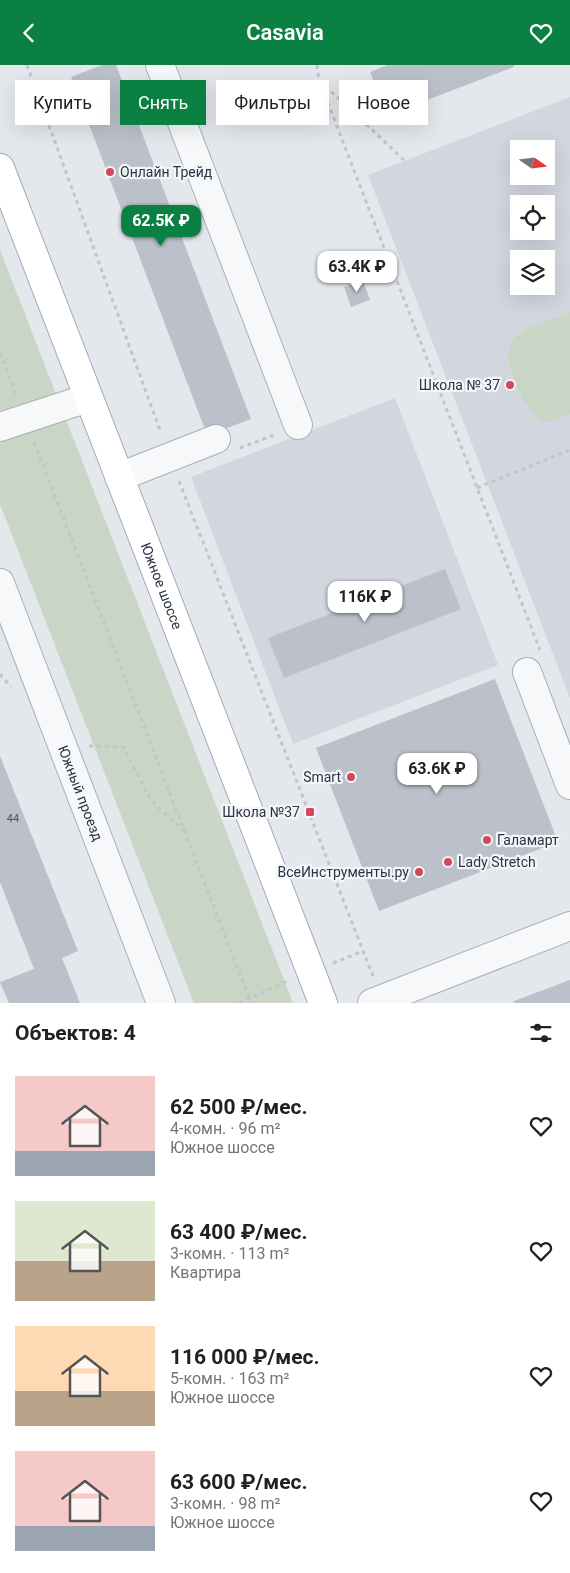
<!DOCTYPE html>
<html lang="ru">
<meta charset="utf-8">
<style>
:root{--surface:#fff;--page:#f2f2f2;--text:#202124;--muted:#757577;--accent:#0b8043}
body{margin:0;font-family:Roboto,sans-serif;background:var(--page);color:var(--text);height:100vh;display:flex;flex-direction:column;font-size:19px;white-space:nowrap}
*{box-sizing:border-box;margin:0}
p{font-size:16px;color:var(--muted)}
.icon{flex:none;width:28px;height:28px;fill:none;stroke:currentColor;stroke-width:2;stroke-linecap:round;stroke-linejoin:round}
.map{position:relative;height:938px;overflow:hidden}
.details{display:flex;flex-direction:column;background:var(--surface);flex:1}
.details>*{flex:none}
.top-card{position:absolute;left:15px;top:15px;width:540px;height:45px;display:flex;gap:10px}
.needle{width:32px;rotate:104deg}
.fabs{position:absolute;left:510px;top:75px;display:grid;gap:10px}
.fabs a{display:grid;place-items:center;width:45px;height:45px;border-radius:0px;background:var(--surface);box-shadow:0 5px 20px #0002;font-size:25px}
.price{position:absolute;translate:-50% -42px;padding:0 11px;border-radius:10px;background:#fff;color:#222;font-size:16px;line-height:32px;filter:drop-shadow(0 1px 2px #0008)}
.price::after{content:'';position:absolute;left:50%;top:30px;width:15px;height:11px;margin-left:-8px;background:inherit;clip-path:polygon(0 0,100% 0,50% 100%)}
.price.current{background:var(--accent);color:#fff}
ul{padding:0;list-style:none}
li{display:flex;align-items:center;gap:15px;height:125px;padding:0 15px}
li span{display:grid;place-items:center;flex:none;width:140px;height:100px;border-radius:0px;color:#555}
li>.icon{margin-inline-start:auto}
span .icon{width:60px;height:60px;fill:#fffc;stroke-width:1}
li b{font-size:21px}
h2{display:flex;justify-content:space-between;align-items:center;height:60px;padding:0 15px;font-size:21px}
.pill{padding:0 18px;border-radius:0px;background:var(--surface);box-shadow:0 5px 20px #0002;font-size:18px;line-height:45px}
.pill.current{background:var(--accent);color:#fff}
header{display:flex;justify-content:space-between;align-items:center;height:65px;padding:0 15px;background:var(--accent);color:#fff;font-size:22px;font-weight:600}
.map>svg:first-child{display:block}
</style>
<header><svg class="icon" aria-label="back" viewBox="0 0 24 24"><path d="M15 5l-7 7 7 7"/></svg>Casavia<svg class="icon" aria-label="heart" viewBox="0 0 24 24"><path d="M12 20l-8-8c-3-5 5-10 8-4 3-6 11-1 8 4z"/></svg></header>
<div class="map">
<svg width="570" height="938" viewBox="0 0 570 938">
<rect width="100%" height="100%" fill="#e4e7ec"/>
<g fill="#d2d6de" fill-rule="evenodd">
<path d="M570,32V633L368,110ZM519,84H546V111H519ZM519,139H546V166H519ZM519,194H546V221H519Z"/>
<polygon points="395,333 498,600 293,679 191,412"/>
</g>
<g fill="#c9d6c5">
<polygon points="0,185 293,938 194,938 0,439"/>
<path d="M570,247V349C562,352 552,358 544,356C528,352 512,313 509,298C507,291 509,279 514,273C523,263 556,253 570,247Z"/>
</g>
<g fill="#bbc0ca">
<polygon points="102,0 116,0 251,354 227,363 218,359 204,362 71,12"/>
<polygon points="388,0 514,0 514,2 387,50 370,7"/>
<polygon points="363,215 370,235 351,242 344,222"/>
<polygon points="445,504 461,544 284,613 268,573"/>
<polygon points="495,614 558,777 379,846 316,683"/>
<polygon points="0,691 78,886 62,893 80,938 9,938 0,917 34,904 0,817"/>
<polygon points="570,915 570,938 514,938 514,936"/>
</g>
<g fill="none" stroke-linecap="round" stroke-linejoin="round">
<defs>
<g id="minor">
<polyline points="160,0 298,360"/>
<polyline points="0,362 88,333"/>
<polyline points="119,412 216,374"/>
<path id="s1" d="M0,518L161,938"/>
<polyline points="527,607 570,720"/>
<polyline points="372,938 570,861"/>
</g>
<g id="major">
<path id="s2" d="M0,103L323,938"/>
</g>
</defs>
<use href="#minor" stroke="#a9aeb7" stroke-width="30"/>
<use href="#major" stroke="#a3abb8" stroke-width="30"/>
<g stroke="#c2c5cb" stroke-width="3" stroke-dasharray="4 4" stroke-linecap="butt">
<polyline points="27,0 161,368"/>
<polyline points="317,0 319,15 405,96"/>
<polyline points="319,15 540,585"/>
<polyline points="0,288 17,331"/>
<polyline points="34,377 251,938"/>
<polyline points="240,383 274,370"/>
<polyline points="179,416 373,911"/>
<polyline points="477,423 570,385"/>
<polyline points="0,609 11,622"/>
<polyline points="89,681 123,682 151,735 184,766"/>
<polyline points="333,898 363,886"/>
<polyline points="239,938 288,916"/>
</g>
<use href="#minor" stroke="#f7f8fa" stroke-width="28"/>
<use href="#major" stroke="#fff" stroke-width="28"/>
</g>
<g fill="#d1495b" stroke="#f4f6f9" stroke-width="2">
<circle cx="110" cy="107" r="5"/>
<circle cx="510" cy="320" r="5"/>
<circle cx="351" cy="712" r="5"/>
<rect x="305" y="742" width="10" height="10" rx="2.5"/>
<circle cx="487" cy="775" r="5"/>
<circle cx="448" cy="797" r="5"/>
<circle cx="419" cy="807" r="5"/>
</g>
<g text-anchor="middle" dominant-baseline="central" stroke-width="4.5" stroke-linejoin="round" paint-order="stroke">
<g font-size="11" fill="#4f5766">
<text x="13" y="753">44</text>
</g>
<g font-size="14" fill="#2b3445" stroke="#f4f6f9" text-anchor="end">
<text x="120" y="107" text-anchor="start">Онлайн Трейд</text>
<text x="500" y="320">Школа № 37</text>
<text x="341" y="712">Smart</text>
<text x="300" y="747">Школа №37</text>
<text x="497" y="775" text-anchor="start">Галамарт</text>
<text x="458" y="797" text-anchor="start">Lady Stretch</text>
<text x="409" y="807">ВсеИнструменты.ру</text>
</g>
<g font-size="14" fill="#2b3445" stroke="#f4f6f9">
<text stroke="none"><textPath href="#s2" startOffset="448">Южное шоссе</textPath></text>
<text stroke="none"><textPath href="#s1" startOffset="225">Южный проезд</textPath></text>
</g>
</g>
</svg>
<div class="fabs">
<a><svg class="needle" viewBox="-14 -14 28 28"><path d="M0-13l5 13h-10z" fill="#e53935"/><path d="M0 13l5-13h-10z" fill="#757577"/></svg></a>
<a><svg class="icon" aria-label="locate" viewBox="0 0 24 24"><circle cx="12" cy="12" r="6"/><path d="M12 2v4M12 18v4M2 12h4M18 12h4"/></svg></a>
<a><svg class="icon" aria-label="layers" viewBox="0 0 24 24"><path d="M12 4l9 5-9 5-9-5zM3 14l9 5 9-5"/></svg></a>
</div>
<b class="price current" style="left:161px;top:182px">62.5K ₽</b>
<b class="price" style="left:357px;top:228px">63.4K ₽</b>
<b class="price" style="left:365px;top:558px">116K ₽</b>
<b class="price" style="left:437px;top:730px">63.6K ₽</b>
<div class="top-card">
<a class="pill">Купить</a>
<a class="pill current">Снять</a>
<a class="pill">Фильтры</a>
<a class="pill">Новое</a>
</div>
</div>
<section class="details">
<h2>Объектов: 4<svg class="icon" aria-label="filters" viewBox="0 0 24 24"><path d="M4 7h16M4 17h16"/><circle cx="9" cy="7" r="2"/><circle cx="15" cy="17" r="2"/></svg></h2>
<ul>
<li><span style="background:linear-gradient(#f6c9c9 75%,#9aa5b1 0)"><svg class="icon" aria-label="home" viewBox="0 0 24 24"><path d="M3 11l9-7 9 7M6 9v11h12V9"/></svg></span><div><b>62 500 ₽/мес.</b><p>4-комн. · 96 m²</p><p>Южное шоссе</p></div><svg class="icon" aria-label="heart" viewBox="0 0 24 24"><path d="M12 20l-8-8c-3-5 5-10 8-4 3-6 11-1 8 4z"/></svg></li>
<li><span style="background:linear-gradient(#dfe7d0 60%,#b9a48a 0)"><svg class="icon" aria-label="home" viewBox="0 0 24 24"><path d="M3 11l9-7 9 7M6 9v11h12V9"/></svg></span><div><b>63 400 ₽/мес.</b><p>3-комн. · 113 m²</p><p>Квартира</p></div><svg class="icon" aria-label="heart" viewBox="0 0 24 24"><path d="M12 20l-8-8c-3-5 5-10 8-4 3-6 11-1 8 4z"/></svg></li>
<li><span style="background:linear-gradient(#ffd9b3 65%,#b9a48a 0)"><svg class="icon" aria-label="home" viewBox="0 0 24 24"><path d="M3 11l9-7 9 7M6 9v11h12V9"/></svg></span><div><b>116 000 ₽/мес.</b><p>5-комн. · 163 m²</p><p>Южное шоссе</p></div><svg class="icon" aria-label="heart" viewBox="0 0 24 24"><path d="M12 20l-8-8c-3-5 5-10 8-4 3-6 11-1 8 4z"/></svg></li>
<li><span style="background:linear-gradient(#f6c9c9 75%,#9aa5b1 0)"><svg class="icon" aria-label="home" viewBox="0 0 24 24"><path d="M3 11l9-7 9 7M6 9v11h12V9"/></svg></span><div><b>63 600 ₽/мес.</b><p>3-комн. · 98 m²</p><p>Южное шоссе</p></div><svg class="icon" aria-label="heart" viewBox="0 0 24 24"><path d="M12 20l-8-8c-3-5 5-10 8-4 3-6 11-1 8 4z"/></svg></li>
</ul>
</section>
